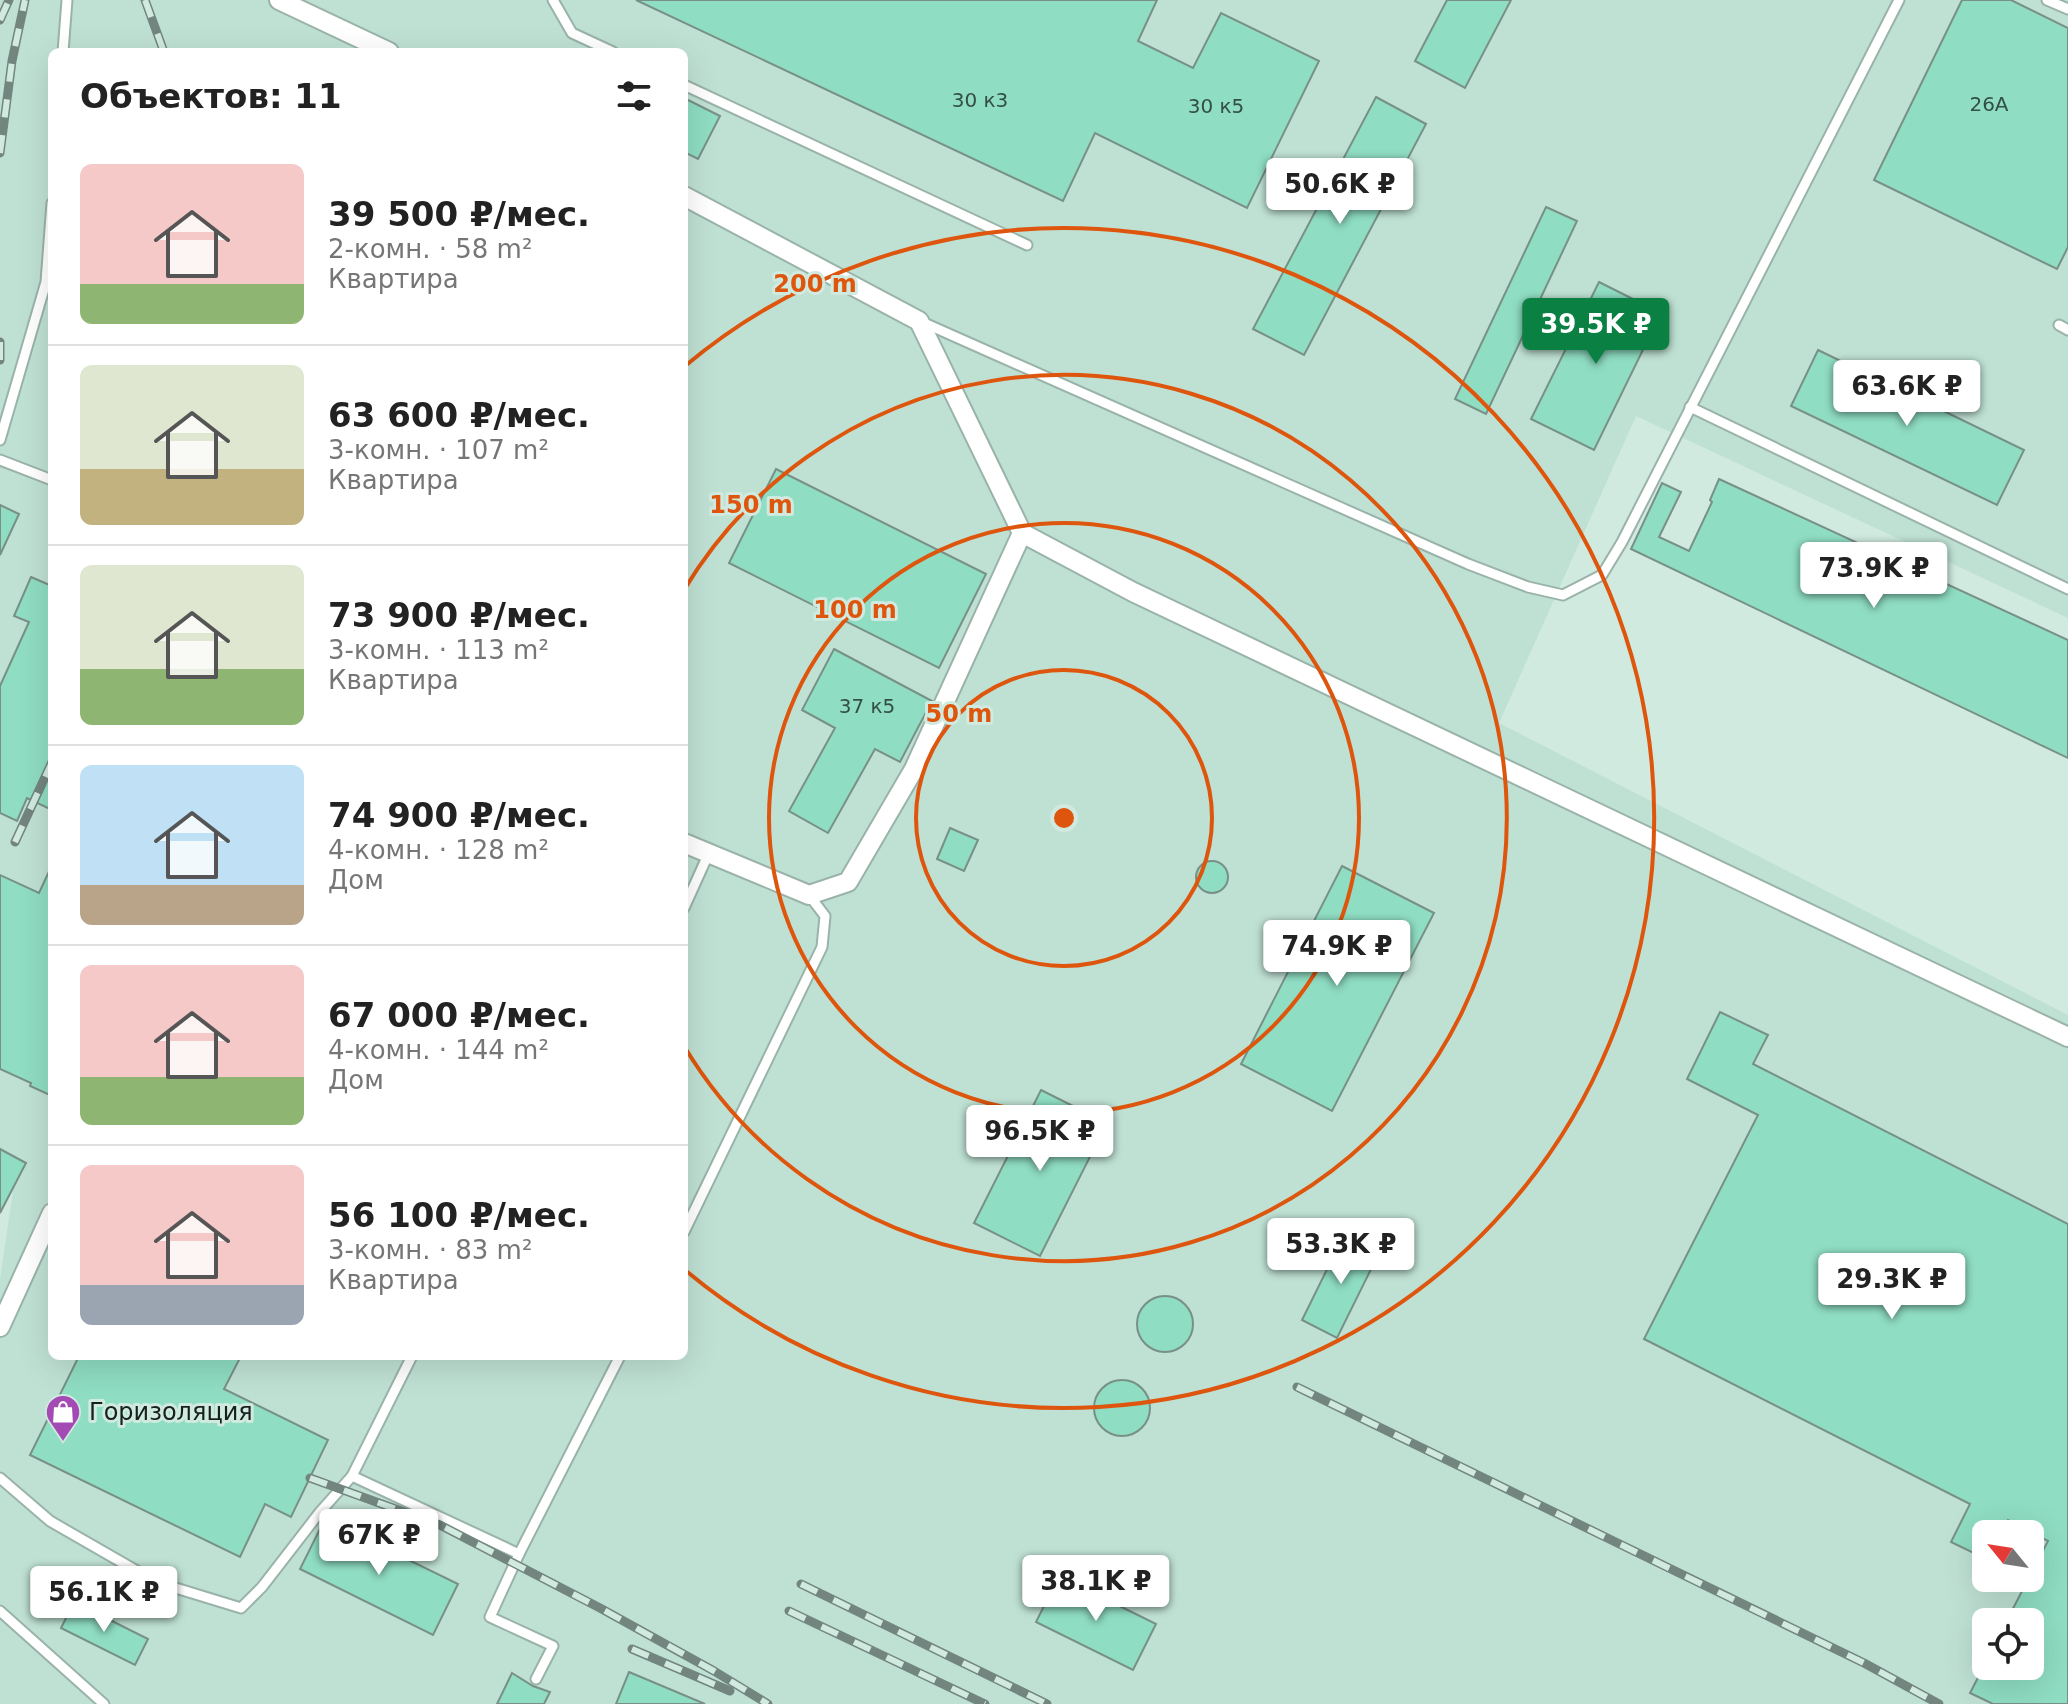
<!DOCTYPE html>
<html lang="ru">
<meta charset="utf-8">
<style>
:root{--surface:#fff;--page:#f2f2f2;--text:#222;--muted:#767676;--line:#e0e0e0;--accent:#0b8043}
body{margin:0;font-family:"DejaVu Sans",sans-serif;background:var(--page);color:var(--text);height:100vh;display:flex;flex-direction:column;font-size:30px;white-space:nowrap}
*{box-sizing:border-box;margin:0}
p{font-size:26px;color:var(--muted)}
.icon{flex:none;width:44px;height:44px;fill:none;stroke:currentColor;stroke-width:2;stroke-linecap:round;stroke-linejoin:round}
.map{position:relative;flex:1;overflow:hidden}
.details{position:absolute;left:48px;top:48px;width:640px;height:1312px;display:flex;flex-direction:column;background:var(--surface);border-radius:12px;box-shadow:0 8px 32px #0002}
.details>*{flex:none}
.needle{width:52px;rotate:300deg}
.fabs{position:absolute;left:1972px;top:1520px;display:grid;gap:16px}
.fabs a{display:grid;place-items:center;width:72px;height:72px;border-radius:12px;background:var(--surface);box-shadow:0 8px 32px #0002;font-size:40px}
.price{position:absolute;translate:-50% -68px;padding:0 18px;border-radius:8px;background:#fff;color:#222;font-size:26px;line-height:52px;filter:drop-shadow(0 2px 4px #0008)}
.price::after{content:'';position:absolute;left:50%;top:48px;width:24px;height:18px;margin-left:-12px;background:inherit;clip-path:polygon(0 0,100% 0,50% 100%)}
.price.on{background:var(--accent);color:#fff}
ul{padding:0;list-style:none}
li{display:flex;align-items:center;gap:24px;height:200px;padding:0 32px}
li+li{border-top:2px solid var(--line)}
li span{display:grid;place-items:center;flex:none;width:224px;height:160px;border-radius:12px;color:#555}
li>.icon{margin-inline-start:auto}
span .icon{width:96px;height:96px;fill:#fffc;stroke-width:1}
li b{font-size:34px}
h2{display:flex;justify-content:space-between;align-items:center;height:96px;padding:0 32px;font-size:34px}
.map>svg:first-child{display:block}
</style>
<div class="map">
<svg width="2068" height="1704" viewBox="0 0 2068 1704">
<rect width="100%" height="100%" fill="#d0eae0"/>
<path fill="#bfe1d4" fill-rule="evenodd" d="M0,0H2068V618L1636,416L1499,723L2068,1015V1704H0V1279L13,1191L0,1173ZM52,52H684V1356H52ZM1986,1534H2030V1578H1986ZM1986,1622H2030V1666H1986Z"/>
<g fill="#8fddc3" stroke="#789087" stroke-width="2">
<polygon points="636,0 1157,0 1138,41 1193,68 1221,13 1319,61 1247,208 1095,133 1063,201"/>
<polygon points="1447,0 1511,0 1465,88 1415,61"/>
<polygon points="1962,0 2011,0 2068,28 2068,247 2057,269 1874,180"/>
<polygon points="1376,97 1426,124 1304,355 1253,329"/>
<polygon points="684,98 720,116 698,159 684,152"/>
<polygon points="1546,207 1577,221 1486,414 1455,399"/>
<polygon points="1599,282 1661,313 1594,450 1531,419"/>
<polygon points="1818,350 2024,450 1997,505 1791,406"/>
<polygon points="776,469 986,574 939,668 729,563"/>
<polygon points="1719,479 2068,640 2068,758 1631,549 1662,483 1681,492 1659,537 1689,551 1712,502 1710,500"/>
<polygon points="0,505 19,514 0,555"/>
<polygon points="31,577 52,586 52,810 27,798 17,821 0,813 0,686 29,622 14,616"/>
<polygon points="834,649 932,701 900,762 875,749 828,833 789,811 835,728 802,710"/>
<polygon points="950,828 978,840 964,871 937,859"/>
<circle cx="1212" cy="877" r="16"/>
<polygon points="52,865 52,1096 30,1086 31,1083 0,1069 0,875 39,893"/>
<polygon points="1342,866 1434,913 1332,1111 1241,1064"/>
<polygon points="1720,1012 1768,1035 1753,1064 2068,1224 2068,1704 1993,1704 1970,1693 1984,1666 2030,1666 2030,1622 2006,1622 2048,1541 2008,1520 2001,1534 1986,1534 1986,1559 1951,1542 1970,1504 1644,1339 1758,1115 1687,1079"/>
<polygon points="1041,1090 1107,1123 1040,1256 974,1223"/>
<polygon points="0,1149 26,1163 0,1213"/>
<polygon points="1345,1233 1380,1251 1337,1338 1302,1320"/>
<circle cx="1165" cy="1324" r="28"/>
<polygon points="79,1356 241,1356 224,1389 328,1440 291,1517 265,1504 240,1557 30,1455"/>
<circle cx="1122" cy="1408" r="28"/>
<polygon points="325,1519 458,1584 433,1635 300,1569"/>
<polygon points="1059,1576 1156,1624 1133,1670 1036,1622"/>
<polygon points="74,1602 148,1639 135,1665 61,1628"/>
<polygon points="629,1672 705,1704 616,1704"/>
<polygon points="512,1673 533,1686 550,1692 544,1704 497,1704"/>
</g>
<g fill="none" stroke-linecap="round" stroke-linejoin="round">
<defs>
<g id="service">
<polyline points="553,0 572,33 613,52"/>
<polyline points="2047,0 2068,9"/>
<polyline points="63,52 67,0"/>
<polyline points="684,85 1027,245"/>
<polyline points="922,322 1468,564 1528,587 1563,595 1602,575 1622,542 1899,0"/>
<polyline points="2059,325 2068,330"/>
<polyline points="1690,407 2068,589"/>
<polyline points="0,440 46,282 52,203"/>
<polyline points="0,460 52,480"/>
<polyline points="684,908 708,855"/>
<polyline points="684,1232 822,947 825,916 809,895"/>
<polyline points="352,1476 519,1554 620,1356"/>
<polyline points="0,1478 50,1521 156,1582 241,1608 262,1587 320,1512 352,1476 412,1356"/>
<polyline points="519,1554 490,1617 553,1646 536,1679"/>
<polyline points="0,1611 104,1704"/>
</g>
<g id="minor">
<polyline points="279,0 389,52"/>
<polyline points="684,196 919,321 1022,533 1133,592 2068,1037"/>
<polyline points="684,843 809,895 848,882 914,769 1022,533"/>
<polyline points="0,1327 52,1213"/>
</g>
</defs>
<use href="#service" stroke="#9ab3a9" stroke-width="13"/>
<use href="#minor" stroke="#9ab3a9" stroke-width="22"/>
<use href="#service" stroke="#fff" stroke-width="9"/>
<use href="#minor" stroke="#fff" stroke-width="18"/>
<defs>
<g id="rail">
<polyline points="145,0 164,52"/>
<polyline points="0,20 9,0"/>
<polyline points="0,153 12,61 25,0"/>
<polyline points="0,342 0,360"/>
<polyline points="15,842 52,762"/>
<polyline points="1297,1387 1864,1663 1939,1704"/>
<polyline points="310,1478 440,1525 600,1608 714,1671 768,1704"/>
<polyline points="801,1584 1047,1704"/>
<polyline points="789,1611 985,1704"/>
<polyline points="632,1649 730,1691"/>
</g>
</defs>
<use href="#rail" stroke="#73857f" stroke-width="9"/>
<use href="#rail" stroke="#d0eae0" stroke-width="6" stroke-dasharray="18" stroke-linecap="butt"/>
</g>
<g fill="none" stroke="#de560d" stroke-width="4">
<circle cx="1064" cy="818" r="148"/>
<circle cx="1064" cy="818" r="295"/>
<path d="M684 590A443 443 0 1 1 684 1046"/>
<path d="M685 366A590 590 0 1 1 685 1270"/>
</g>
<defs>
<symbol id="shop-pin" viewBox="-11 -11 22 30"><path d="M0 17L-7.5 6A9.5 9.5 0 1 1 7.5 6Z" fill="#a44ab5" stroke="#d0eae0"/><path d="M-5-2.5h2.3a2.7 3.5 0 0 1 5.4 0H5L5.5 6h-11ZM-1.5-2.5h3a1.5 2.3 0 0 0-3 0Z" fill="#fff"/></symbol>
</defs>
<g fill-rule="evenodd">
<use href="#shop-pin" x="43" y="1392" width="40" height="54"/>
</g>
<g text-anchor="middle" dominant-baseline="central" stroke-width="6" stroke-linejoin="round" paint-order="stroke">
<g font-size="20" fill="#344f46">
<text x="980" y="100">30 к3</text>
<text x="1989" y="104">26А</text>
<text x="1216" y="106">30 к5</text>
<text x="867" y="706">37 к5</text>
</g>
<g font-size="24" fill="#16201d" stroke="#d0eae0" text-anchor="start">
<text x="89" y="1412">Горизоляция</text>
</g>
</g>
<circle cx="1064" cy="818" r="12" fill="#de560d" stroke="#d0eae0" stroke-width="4"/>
<g font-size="24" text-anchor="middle" font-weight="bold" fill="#de560d" stroke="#d0eae0" stroke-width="6" stroke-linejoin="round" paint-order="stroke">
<text x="815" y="292">200 m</text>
<text x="751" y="513">150 m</text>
<text x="855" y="618">100 m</text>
<text x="959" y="722">50 m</text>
</g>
</svg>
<div class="fabs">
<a><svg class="needle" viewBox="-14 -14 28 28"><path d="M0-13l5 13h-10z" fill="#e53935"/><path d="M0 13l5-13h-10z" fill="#767676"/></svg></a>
<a><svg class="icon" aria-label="locate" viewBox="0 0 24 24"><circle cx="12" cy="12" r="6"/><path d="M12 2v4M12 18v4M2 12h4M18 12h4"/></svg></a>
</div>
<b class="price" style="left:1340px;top:226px">50.6K ₽</b>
<b class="price on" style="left:1596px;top:366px">39.5K ₽</b>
<b class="price" style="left:1907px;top:428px">63.6K ₽</b>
<b class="price" style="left:1874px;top:610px">73.9K ₽</b>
<b class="price" style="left:1337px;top:988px">74.9K ₽</b>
<b class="price" style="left:1040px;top:1173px">96.5K ₽</b>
<b class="price" style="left:1341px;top:1286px">53.3K ₽</b>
<b class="price" style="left:1892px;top:1321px">29.3K ₽</b>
<b class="price" style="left:379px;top:1577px">67K ₽</b>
<b class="price" style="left:1096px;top:1623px">38.1K ₽</b>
<b class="price" style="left:104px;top:1634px">56.1K ₽</b>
<section class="details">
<h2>Объектов: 11<svg class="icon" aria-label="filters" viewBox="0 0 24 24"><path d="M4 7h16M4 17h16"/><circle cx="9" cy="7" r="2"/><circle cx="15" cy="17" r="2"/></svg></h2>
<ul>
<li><span style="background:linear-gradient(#f6c9c9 75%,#8fb573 0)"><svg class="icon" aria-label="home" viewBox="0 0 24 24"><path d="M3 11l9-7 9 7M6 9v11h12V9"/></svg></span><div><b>39 500 ₽/мес.</b><p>2-комн. · 58 m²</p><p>Квартира</p></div></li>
<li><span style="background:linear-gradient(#dfe7d0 65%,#c2b280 0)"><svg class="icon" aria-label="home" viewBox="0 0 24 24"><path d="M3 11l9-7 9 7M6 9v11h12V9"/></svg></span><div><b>63 600 ₽/мес.</b><p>3-комн. · 107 m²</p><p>Квартира</p></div></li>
<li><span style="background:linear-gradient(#dfe7d0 65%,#8fb573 0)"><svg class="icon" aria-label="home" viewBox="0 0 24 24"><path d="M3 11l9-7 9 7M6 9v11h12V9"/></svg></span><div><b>73 900 ₽/мес.</b><p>3-комн. · 113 m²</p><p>Квартира</p></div></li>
<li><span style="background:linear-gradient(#bfe0f5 75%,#b9a48a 0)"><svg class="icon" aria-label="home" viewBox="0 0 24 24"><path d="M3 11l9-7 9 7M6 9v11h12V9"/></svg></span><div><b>74 900 ₽/мес.</b><p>4-комн. · 128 m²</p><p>Дом</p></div></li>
<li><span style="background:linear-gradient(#f6c9c9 70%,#8fb573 0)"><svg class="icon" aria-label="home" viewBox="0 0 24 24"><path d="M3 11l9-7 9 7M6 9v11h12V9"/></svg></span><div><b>67 000 ₽/мес.</b><p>4-комн. · 144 m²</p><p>Дом</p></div></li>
<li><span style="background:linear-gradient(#f6c9c9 75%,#9aa5b1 0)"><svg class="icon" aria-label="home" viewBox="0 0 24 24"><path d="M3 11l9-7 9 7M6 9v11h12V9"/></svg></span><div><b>56 100 ₽/мес.</b><p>3-комн. · 83 m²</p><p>Квартира</p></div></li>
</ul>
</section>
</div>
